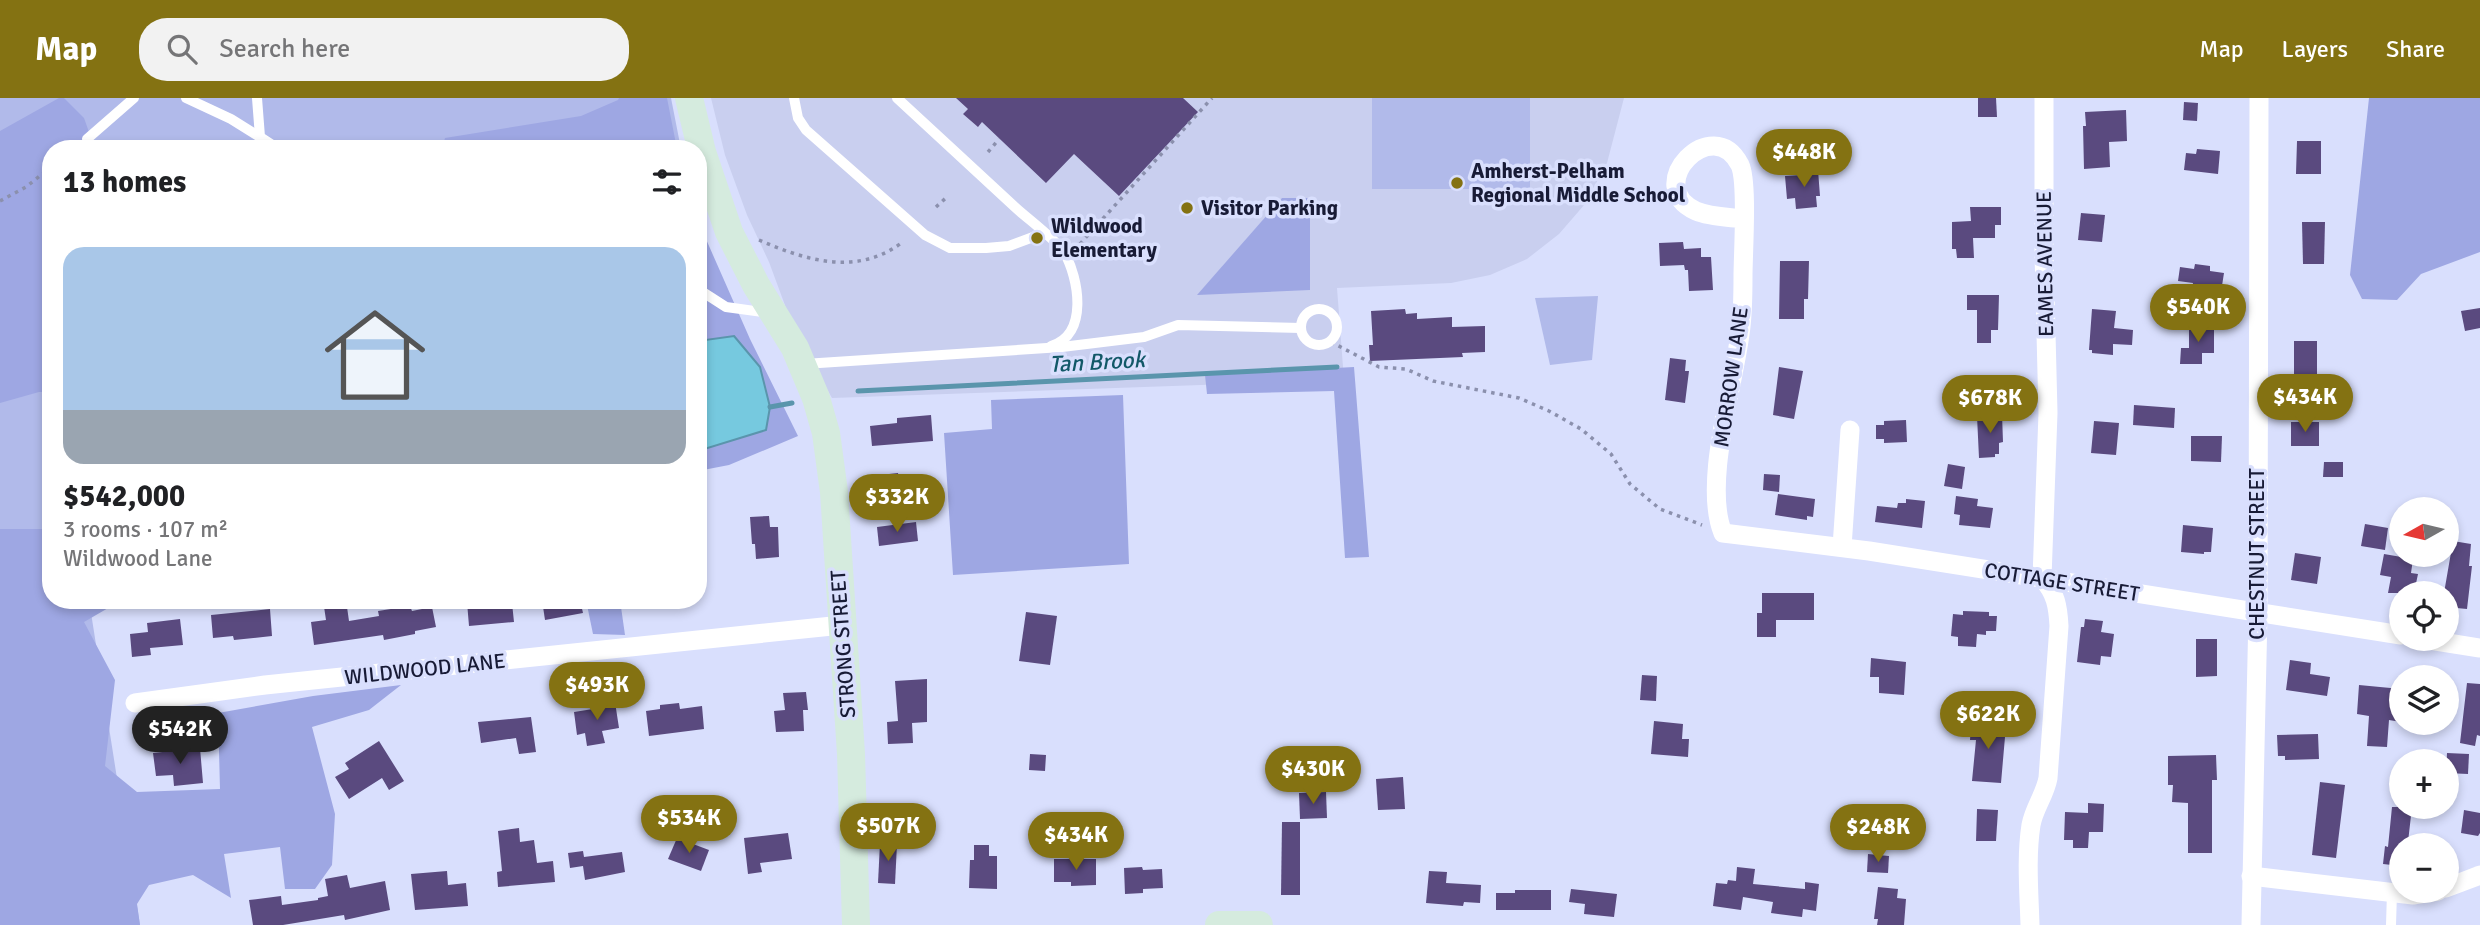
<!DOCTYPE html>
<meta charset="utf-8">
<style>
:root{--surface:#fff;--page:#f2f2f2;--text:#202124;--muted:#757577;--line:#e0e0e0;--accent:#847212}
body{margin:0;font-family:Signika,sans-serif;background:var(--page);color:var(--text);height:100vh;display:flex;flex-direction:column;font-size:26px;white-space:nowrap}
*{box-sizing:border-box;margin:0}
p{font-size:23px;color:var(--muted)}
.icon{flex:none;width:38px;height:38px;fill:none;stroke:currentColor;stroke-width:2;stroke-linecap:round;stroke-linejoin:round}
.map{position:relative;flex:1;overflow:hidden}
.panel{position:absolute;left:42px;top:42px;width:665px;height:469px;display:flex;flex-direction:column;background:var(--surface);border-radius:28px;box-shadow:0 4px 10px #0003}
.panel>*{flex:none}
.needle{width:46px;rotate:262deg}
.buttons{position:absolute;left:2389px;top:399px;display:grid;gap:14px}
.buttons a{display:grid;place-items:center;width:70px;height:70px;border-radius:50%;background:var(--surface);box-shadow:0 4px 10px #0003;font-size:35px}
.price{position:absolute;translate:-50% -60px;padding:0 16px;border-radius:24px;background:var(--accent);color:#fff;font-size:23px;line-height:46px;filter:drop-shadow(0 2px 4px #0008)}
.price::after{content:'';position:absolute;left:50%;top:42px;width:21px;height:16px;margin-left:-10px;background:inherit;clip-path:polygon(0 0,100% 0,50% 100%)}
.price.selected{background:#222;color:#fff}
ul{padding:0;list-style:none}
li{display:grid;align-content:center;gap:14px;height:371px;padding:0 21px}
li+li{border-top:2px solid var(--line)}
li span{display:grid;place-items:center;height:217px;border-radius:21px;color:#555}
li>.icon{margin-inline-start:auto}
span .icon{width:126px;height:126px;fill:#fffc;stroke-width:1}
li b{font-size:30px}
h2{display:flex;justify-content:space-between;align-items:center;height:84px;padding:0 21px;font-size:30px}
header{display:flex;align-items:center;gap:42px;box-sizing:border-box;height:98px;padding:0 35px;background:var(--accent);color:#fff}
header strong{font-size:33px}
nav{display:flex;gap:38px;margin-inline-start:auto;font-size:24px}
.search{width:490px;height:63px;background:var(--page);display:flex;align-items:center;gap:18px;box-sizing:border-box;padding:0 24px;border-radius:28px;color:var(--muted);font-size:26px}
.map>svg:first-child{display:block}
</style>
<header>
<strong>Map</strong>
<div class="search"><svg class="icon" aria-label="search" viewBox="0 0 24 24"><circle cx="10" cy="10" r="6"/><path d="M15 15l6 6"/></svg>Search here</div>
<nav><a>Map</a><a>Layers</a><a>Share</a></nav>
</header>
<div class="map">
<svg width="2480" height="827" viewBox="0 0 2480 827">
<rect width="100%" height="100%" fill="#d9dffd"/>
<polygon fill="#c9cfef" points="711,0 1624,0 1607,65 1585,106 1559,136 1527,161 1490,177 1451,185 1337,190 1344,282 832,300 796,237 769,164 747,117 725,57"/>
<g fill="#b1baea">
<polygon points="0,0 671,0 681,51 51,51 51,502 89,502 140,827 0,827"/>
<rect x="1372" y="0" width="158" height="91"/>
<polygon points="1598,198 1592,262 1550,267 1535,200"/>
</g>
<g fill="#9ea7e3">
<polygon points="59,0 64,0 84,20 95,51 51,51 51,294 39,294 0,305 0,33"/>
<polygon points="619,0 667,0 677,51 442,51 445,40 581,18 618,2"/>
<polygon points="2369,0 2480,0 2480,154 2421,176 2397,202 2362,201 2350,177"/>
<polygon points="1282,100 1310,100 1310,192 1197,197"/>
<polygon points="698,123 750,241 798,338 729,367 698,373"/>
<polygon points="1354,269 1369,459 1345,460 1334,293 1207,296 1205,277"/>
<polygon points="1123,297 1129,466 953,477 944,335 992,331 991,302"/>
<polygon points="0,431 51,431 51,502 122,502 84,524 115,582 105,668 137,694 220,691 218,615 313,598 401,587 369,612 312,629 335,716 332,767 315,791 285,791 280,749 224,756 231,800 193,777 149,787 137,806 140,827 0,827"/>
<polygon points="586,502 620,502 625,537 593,536"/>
</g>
<polygon fill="#76c9df" stroke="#5a95ac" stroke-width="2" points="734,238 760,269 770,309 766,332 698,353 698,243"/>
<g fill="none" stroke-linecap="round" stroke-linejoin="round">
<g stroke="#5a95ac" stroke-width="5">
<polyline points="858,293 1337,269"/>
<polyline points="770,309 792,305"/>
</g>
</g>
<g fill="#5a4a7f">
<polygon points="956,0 1183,0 1198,14 1119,98 1074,56 1046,85 982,24 978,29 963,16 968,11"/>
<polygon points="1978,0 1996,0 1997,19 1978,19"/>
<polygon points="2184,4 2198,5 2197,23 2183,22"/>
<polygon points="2126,12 2127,43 2109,44 2110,69 2084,71 2083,28 2086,28 2085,14"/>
<polygon points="2297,43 2321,43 2321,76 2296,76"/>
<polygon points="2197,51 2220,53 2218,76 2184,72 2186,55 2196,56"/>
<polygon points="1818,72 1820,98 1816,98 1817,109 1796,111 1795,100 1787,101 1785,78 1803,77 1803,73"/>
<polygon points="1970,109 2001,109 2001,127 1995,127 1995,140 1973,140 1974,160 1957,160 1956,151 1952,151 1952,124 1971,123"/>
<polygon points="2081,115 2105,117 2102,144 2078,142"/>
<polygon points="2302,124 2325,124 2324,166 2303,166"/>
<polygon points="1683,144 1684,151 1701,150 1701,159 1711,159 1713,192 1689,193 1688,172 1685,172 1684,167 1660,168 1659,145"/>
<polygon points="1780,163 1809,163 1808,201 1804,201 1804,221 1779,221"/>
<polygon points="2195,166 2210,168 2210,173 2224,175 2221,194 2192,190 2193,185 2178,183 2180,169 2194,171"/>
<polygon points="1967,197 1999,197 1998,232 1991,232 1991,245 1977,245 1977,212 1967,212"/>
<polygon points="2480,210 2480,230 2465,233 2461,213"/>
<polygon points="1405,211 1406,216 1417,215 1417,221 1452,219 1452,229 1485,228 1485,254 1462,255 1463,259 1370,263 1369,247 1373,247 1371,213"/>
<polygon points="2092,211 2116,213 2114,230 2133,232 2132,247 2113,246 2113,257 2092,255 2092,252 2089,252"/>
<polygon points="2189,227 2214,227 2214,255 2202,255 2202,266 2180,266 2181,250 2189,250"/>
<rect x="2294" y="243" width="23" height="37"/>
<polygon points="1670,260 1686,262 1685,273 1689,273 1685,305 1665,302"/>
<polygon points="1779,269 1803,273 1794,321 1773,317"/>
<polygon points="2134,307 2175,310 2174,330 2133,327"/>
<polygon points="2002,316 2003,344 1999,345 1999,356 1995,356 1995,359 1979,360 1977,318"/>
<polygon points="931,317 933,343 872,348 870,328 897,325 897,320"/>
<polygon points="1906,322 1907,344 1884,345 1884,341 1876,341 1876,327 1884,327 1884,323"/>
<polygon points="2094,323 2119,325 2116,357 2091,355"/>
<rect x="2291" y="324" width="28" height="24"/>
<polygon points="2191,338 2222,338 2221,364 2191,363"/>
<polygon points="2324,364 2343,364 2343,379 2323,379"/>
<polygon points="1948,366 1965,369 1962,391 1944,388"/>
<polygon points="898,375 901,395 874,399 871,378"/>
<polygon points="1764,376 1780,377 1779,394 1763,392"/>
<polygon points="1778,396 1815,401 1813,419 1807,418 1807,422 1775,417"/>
<polygon points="1956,398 1978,401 1977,408 1993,410 1990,430 1959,427 1960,417 1954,416"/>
<polygon points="1906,401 1925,403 1922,430 1875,424 1877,408 1897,410 1898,405 1906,405"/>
<polygon points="769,418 770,429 778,429 779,459 756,461 755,446 752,446 750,419"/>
<polygon points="916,424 918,443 879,448 877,429"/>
<polygon points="2365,426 2388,430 2385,452 2361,448"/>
<polygon points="2183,427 2213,430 2211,454 2204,454 2204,456 2181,454"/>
<polygon points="2453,443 2471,446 2469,468 2472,468 2467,511 2446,509 2446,495 2444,495"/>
<polygon points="2295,455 2321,459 2317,486 2291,482"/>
<polygon points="2384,456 2413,461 2411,475 2418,476 2414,495 2388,495 2391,479 2380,477"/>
<polygon points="1762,495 1814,495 1814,522 1776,522 1776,539 1757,539 1757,515 1762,515"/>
<polygon points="323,502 346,502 349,523 379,518 378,513 410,508 412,513 432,509 436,529 415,533 415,536 384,542 383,537 314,547 311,524 326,522"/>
<polygon points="493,502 494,507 512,505 514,524 469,528 467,504"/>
<polygon points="542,502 580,502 583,515 545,522"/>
<polygon points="270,511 272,538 234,542 233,538 213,540 211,517"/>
<polygon points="1963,513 1989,514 1989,518 1997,518 1996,533 1986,533 1986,537 1977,536 1976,549 1958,548 1958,539 1951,538 1953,516 1963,517"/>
<polygon points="1026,514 1057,518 1050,567 1019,563"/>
<polygon points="180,521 183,547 150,550 151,557 132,559 130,536 148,534 147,525"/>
<polygon points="2085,521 2103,523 2101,534 2114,536 2111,559 2101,558 2100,567 2077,564 2081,529 2084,529"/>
<polygon points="2196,541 2217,541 2217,578 2196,579"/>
<polygon points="1871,560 1906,564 1904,597 1879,595 1879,579 1870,579"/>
<polygon points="2290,562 2311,565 2310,576 2330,579 2327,598 2286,592"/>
<polygon points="1642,577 1657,578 1656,603 1640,602"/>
<polygon points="927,581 927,624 912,625 913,645 888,646 887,624 898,623 895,583"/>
<polygon points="2467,585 2480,586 2480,638 2477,637 2475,648 2460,645"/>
<polygon points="2359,587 2401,591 2401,624 2389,622 2387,649 2367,648 2369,618 2357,616"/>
<polygon points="806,594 808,612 803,612 804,633 776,634 774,613 785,612 783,595"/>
<polygon points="615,604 619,630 602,633 605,645 587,648 585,635 577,637 574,614 593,611 592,607"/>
<polygon points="679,605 680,611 702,608 704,631 649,638 646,613 660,611 660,607"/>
<polygon points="1983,616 1999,618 1997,638 2005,639 2001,685 1972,683 1976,642 1970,642 1971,627 1982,628"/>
<polygon points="531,619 536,654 519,656 516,640 481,645 478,624"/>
<polygon points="1654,623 1683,626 1682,641 1689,641 1688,659 1651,656"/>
<polygon points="2318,636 2319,661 2285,662 2285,658 2278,658 2277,637"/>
<polygon points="379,643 404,683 389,692 382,680 349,701 335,679 349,671 345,665"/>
<polygon points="200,650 203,685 174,688 173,677 156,678 153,655"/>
<polygon points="1353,654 1354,673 1326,674 1326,655"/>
<polygon points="2447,655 2469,656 2468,676 2446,675"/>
<polygon points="1030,656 1046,657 1045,673 1029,672"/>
<polygon points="2216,657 2217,682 2212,682 2212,755 2188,755 2188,705 2172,704 2173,687 2168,687 2168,658"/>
<polygon points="1403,679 1405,711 1378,712 1376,681"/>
<polygon points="2320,684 2345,687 2336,760 2312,757"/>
<polygon points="1326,694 1327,720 1300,721 1299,695"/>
<polygon points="2088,705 2104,706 2103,734 2089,734 2088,750 2073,750 2073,742 2064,742 2065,714 2088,715"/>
<polygon points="886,708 907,708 906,739 884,738"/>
<polygon points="2392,709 2412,709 2408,744 2404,744 2403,747 2401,747 2401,768 2383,766 2385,748 2388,749"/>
<polygon points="1977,711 1998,712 1996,743 1976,743"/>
<polygon points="2464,712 2480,715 2480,735 2478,738 2461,735"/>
<polygon points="1282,724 1300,724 1300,797 1281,797"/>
<polygon points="519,730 520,744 534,742 537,765 553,763 555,784 498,789 497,774 502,773 498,733"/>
<polygon points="788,735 792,761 760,765 762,774 748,776 744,740"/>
<polygon points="677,740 709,752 701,773 668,761"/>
<polygon points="880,745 897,746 895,786 878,785"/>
<polygon points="974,747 989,747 989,758 997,758 997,791 969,790 970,762 974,762"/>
<polygon points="583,753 584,759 622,754 625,774 585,782 583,768 570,770 568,755"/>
<polygon points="1868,756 1889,758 1888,775 1867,774"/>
<polygon points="1054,761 1096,761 1096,787 1071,788 1071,784 1054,784"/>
<polygon points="1142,769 1143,772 1162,771 1163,790 1143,791 1143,795 1125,796 1124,770"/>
<polygon points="1737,769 1755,771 1753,786 1805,791 1805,784 1819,786 1816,813 1803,811 1802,819 1771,815 1773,804 1743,799 1741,812 1713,808 1716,785 1727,786 1728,782 1736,783"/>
<polygon points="447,773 448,787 466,785 468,808 415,812 411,776"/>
<polygon points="1429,773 1447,774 1446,785 1481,787 1480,805 1464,804 1463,808 1426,805"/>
<polygon points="347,777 350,790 385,783 390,812 345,822 344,817 283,827 253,827 249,802 281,798 282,807 318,802 318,800 328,798 325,781"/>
<polygon points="1878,789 1898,791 1897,800 1906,801 1904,827 1877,827 1878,821 1874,821"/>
<polygon points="1571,791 1617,796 1614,819 1584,816 1585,806 1569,804"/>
<polygon points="1515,792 1551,792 1551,812 1496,812 1496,795 1515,795"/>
</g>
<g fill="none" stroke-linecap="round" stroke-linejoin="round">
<g stroke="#8b90ad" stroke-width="3.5" stroke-dasharray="3.5 5" stroke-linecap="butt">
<polyline points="988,54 999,41"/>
<polyline points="0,103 26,89 51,69"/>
<polyline points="936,109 948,98"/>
<path d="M759,142C805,162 855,178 900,146"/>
<polyline points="1080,146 1212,0"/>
<polyline points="1331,244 1379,269 1406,271 1433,283 1519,300 1549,313 1581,331 1611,356 1630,386 1660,411 1702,427"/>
</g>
<g stroke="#fff" stroke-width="10">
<polyline points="186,0 231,21 260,39"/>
<polyline points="257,0 260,39 277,50 344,48 375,51"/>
<polyline points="794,0 798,20 806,32 925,137 950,150 986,150 1009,148 1044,135"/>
<path d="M897,0C937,37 976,73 1016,110C1028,121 1056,142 1064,154C1079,180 1089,237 1051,248"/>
<polyline points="87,41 134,0"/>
<polyline points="698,191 726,209 769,215"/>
<circle cx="1319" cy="229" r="18"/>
<polyline points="804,266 1062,249 1144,239 1178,227 1301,230"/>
<polyline points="2391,827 2392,794"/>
</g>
<g stroke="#fff" stroke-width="19">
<path d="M1744,121C1729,119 1710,119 1696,113C1641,88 1713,13 1740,67C1748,84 1743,155 1743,178C1743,197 1743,217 1740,236C1733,290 1703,387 1723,435L1869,453L2401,537"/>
<polyline points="1842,449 1850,332"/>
<polyline points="2423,541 2480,550"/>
<polyline points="135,605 265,587 842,527"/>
<polyline points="2251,778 2413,797 2438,793"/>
<polyline points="2446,790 2480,777"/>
<path d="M2030,827C2029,794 2026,759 2031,727C2034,710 2045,697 2048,680L2059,528C2058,509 2056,495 2042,480L2048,315L2044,155V0"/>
<polyline points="2251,827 2258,516 2259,0"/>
</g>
<g stroke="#d5ebde" stroke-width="28">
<polyline points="689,0 702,54 729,134 756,187 795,250 816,300 826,335 834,394 851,656 856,827"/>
<polyline points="1219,827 1259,827"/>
</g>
</g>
<g fill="#847212" stroke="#d9dffd" stroke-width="2.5">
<circle cx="1457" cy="85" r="7"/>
<circle cx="1187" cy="110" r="7"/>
<circle cx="1037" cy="140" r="7"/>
</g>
<g text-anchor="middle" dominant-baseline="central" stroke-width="7" stroke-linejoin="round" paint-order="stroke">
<g font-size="21" font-weight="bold" fill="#181b36" stroke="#d9dffd" text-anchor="start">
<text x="1471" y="73">Amherst-Pelham<tspan x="1471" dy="24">Regional Middle School</tspan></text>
<text x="1201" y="110">Visitor Parking</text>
<text x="1051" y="128">Wildwood<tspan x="1051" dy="24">Elementary</tspan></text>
</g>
<g font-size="21" fill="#181b36" stroke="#d9dffd">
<text transform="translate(2045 166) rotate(-91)">EAMES AVENUE</text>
<text transform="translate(1731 279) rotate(-82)">MORROW LANE</text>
<text transform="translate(2257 456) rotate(-90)">CHESTNUT STREET</text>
<text transform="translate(2062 484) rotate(9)">COTTAGE STREET</text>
<text transform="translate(843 546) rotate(-94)">STRONG STREET</text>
<text transform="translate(425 571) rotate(-6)">WILDWOOD LANE</text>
</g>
<g font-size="23" font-style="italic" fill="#125868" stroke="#d9dffd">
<text transform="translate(1097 264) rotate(-3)">Tan Brook</text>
</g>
</g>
</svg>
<div class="buttons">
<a><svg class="needle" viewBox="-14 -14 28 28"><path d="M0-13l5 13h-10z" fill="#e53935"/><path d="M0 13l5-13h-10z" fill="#757577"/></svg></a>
<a><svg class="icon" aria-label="locate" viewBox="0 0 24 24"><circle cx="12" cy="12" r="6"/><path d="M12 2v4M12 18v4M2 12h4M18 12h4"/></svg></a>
<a><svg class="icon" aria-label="layers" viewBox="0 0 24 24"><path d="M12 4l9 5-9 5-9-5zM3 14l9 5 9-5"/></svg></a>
<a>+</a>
<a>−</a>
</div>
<b class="price" style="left:1804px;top:91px">$448K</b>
<b class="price" style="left:2198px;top:246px">$540K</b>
<b class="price" style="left:2305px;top:336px">$434K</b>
<b class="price" style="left:1990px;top:337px">$678K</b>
<b class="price" style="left:897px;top:436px">$332K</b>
<b class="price" style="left:597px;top:624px">$493K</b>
<b class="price" style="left:1988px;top:653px">$622K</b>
<b class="price selected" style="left:180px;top:668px">$542K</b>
<b class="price" style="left:1313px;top:708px">$430K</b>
<b class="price" style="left:689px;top:757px">$534K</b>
<b class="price" style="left:888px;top:765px">$507K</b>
<b class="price" style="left:1878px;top:766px">$248K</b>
<b class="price" style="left:1076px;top:774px">$434K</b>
<section class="panel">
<h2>13 homes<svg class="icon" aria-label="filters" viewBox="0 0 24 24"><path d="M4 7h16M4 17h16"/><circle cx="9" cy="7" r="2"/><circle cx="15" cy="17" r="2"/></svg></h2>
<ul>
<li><span style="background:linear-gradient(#a9c7e8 75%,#9aa5b1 0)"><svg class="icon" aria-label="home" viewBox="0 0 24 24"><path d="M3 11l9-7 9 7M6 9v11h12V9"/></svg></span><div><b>$542,000</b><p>3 rooms · 107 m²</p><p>Wildwood Lane</p></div></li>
</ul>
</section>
</div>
